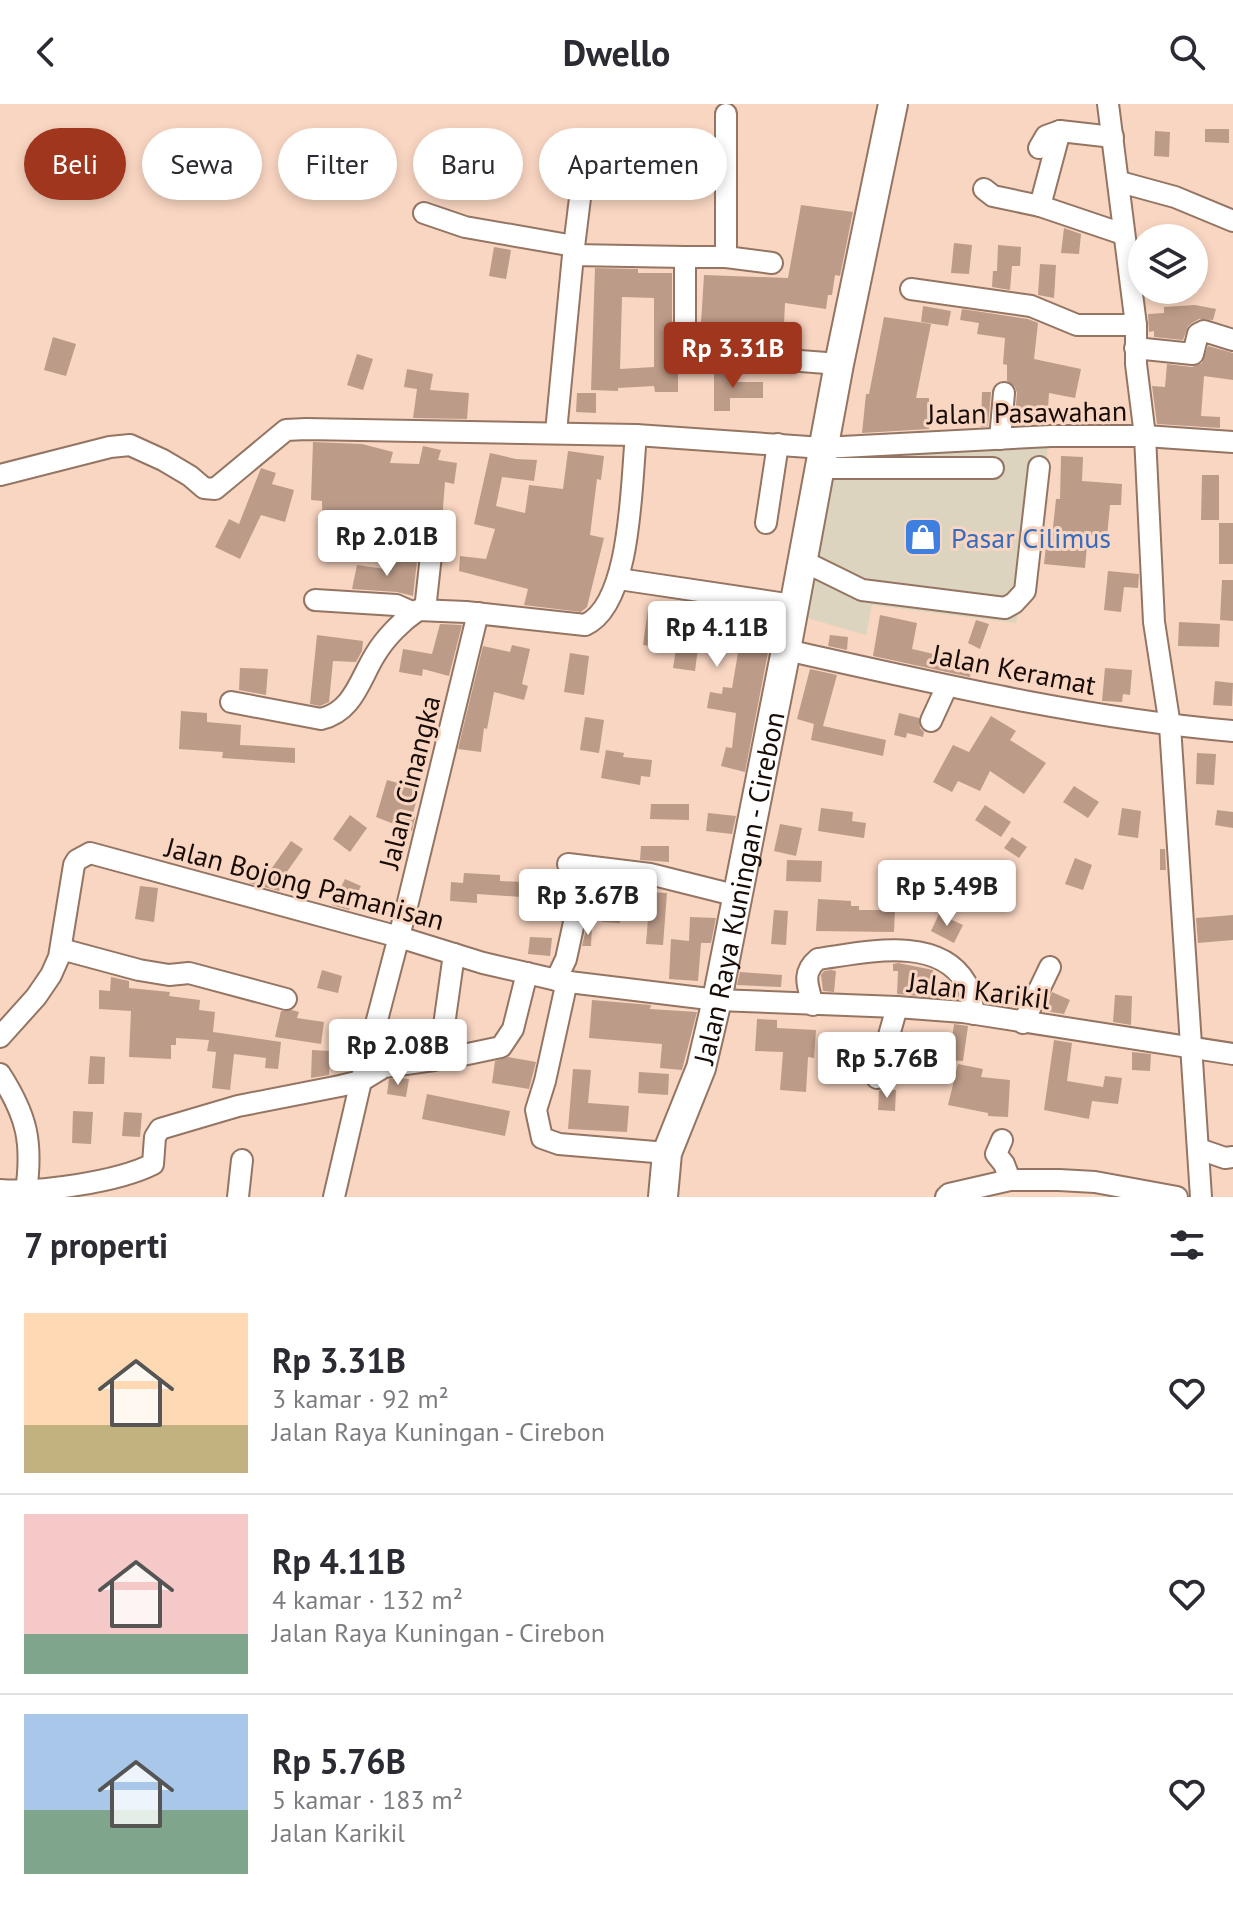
<!DOCTYPE html>
<html lang="id">
<meta charset="utf-8">
<style>
:root{--surface:#fff;--page:#f7f7f7;--text:#2b2b33;--muted:#7c7c81;--line:#e1e1e2;--accent:#9f361d}
body{margin:0;font-family:"PT Sans",sans-serif;background:var(--page);color:var(--text);height:100vh;display:flex;flex-direction:column;font-size:30px;white-space:nowrap}
*{box-sizing:border-box;margin:0}
p{font-size:26px;color:var(--muted)}
.icon{flex:none;width:44px;height:44px;fill:none;stroke:currentColor;stroke-width:2;stroke-linecap:round;stroke-linejoin:round}
.map{position:relative;height:1093px;overflow:hidden}
.side{display:flex;flex-direction:column;background:var(--surface);flex:1}
.side>*{flex:none}
.hud{position:absolute;left:24px;top:24px;width:800px;height:72px;display:flex;gap:16px}
.fabs{position:absolute;left:1128px;top:120px;display:grid;gap:16px}
.fabs a{display:grid;place-items:center;width:80px;height:80px;border-radius:50%;background:var(--surface);box-shadow:0 4px 12px #0003;font-size:40px}
.price{position:absolute;translate:-50% -68px;padding:0 18px;border-radius:8px;background:#fff;color:#222;font-size:26px;line-height:52px;filter:drop-shadow(0 2px 4px #0008)}
.price::after{content:'';position:absolute;left:50%;top:48px;width:24px;height:18px;margin-left:-12px;background:inherit;clip-path:polygon(0 0,100% 0,50% 100%)}
.price.active{background:var(--accent);color:#fff}
ul{padding:0;list-style:none}
li{display:flex;align-items:center;gap:24px;height:200px;padding:0 24px}
li+li{border-top:2px solid var(--line)}
li span{display:grid;place-items:center;flex:none;width:224px;height:160px;border-radius:0px;color:#555}
li>.icon{margin-inline-start:auto}
span .icon{width:96px;height:96px;fill:#fffc;stroke-width:1}
li b{font-size:34px}
h2{display:flex;justify-content:space-between;align-items:center;height:96px;padding:0 24px;font-size:34px}
.tag{padding:0 28px;border-radius:36px;background:var(--surface);box-shadow:0 4px 12px #0003;font-size:28px;line-height:72px}
.tag.active{background:var(--accent);color:#fff}
header{display:flex;justify-content:space-between;align-items:center;height:104px;padding:0 24px;background:var(--surface);font-size:36px;font-weight:600}
.map>svg:first-child{display:block}
</style>
<header><svg class="icon" aria-label="back" viewBox="0 0 24 24"><path d="M15 5l-7 7 7 7"/></svg>Dwello<svg class="icon" aria-label="search" viewBox="0 0 24 24"><circle cx="10" cy="10" r="6"/><path d="M15 15l6 6"/></svg></header>
<div class="map">
<svg width="1233" height="1093" viewBox="0 0 1233 1093">
<rect width="100%" height="100%" fill="#f9d6c2"/>
<polygon fill="#dcd4be" points="1050,334 1016,519 872,501 866,531 797,511 833,343"/>
<g fill="#bc9b88" fill-rule="evenodd">
<polygon points="1205,25 1229,25 1229,39 1205,38"/>
<polygon points="1155,27 1170,28 1169,53 1154,52"/>
<polygon points="801,101 853,108 840,172 835,171 832,191 828,191 826,205 785,199 783,242 700,236 704,171 788,174"/>
<polygon points="1064,124 1081,130 1079,150 1061,149"/>
<polygon points="954,139 972,141 969,170 951,169"/>
<polygon points="998,141 1021,143 1020,162 1012,162 1010,186 992,183 993,167 997,167"/>
<polygon points="494,143 511,146 506,175 489,172"/>
<polygon points="1040,160 1056,161 1054,194 1038,191"/>
<path d="M595,164L638,165V169H672V248L678,259V288H655L654,282L618,284V287L591,286ZM622,193L654,194V263L620,265Z"/>
<polygon points="1195,201 1216,205 1213,216 1199,215 1192,219 1188,222 1183,236 1154,233 1154,227 1149,228 1148,210 1164,209 1164,203"/>
<polygon points="923,202 951,207 948,222 921,218"/>
<polygon points="962,205 1028,215 1038,219 1034,255 1081,265 1075,294 1049,289 1047,319 1014,321 1017,289 1015,283 1007,277 1007,261 1003,260 1005,234 977,230 979,219 960,216"/>
<polygon points="884,213 931,220 916,294 929,294 929,325 862,329 866,290 869,290"/>
<polygon points="53,233 76,240 66,272 44,266"/>
<polygon points="1208,242 1233,249 1233,276 1204,272 1201,312 1220,313 1220,324 1157,320 1152,282 1165,283 1167,260 1192,263 1202,259"/>
<polygon points="357,250 373,255 363,286 347,281"/>
<polygon points="407,265 433,270 430,286 469,289 467,315 413,314 417,285 404,283"/>
<polygon points="714,266 730,266 730,278 763,278 763,294 730,294 730,307 714,307"/>
<polygon points="982,288 991,288 988,322 981,323"/>
<polygon points="577,289 596,289 596,309 576,308"/>
<polygon points="313,338 362,340 393,348 390,359 419,360 423,342 441,346 438,356 457,359 454,380 445,378 442,417 349,406 350,435 323,436 322,397 311,396"/>
<polygon points="568,347 604,352 601,376 597,375 590,431 604,434 587,503 581,508 524,501 528,485 459,467 460,452 486,455 495,425 474,420 490,349 516,355 537,356 534,377 502,373 496,402 525,409 529,381 563,385"/>
<polygon points="1061,352 1083,353 1082,377 1122,380 1121,401 1110,401 1107,433 1088,431 1085,464 1044,460 1046,442 1051,442 1056,395 1060,395"/>
<polygon points="261,364 276,369 272,380 294,386 285,418 261,411 240,455 215,443 229,415 239,420"/>
<polygon points="1202,371 1219,371 1219,416 1201,416"/>
<rect x="1219" y="419" width="14" height="41"/>
<polygon points="392,456 417,457 413,492 397,488 352,485 357,461 392,466"/>
<polygon points="1108,467 1139,470 1138,484 1124,483 1121,508 1104,506"/>
<polygon points="1222,476 1233,476 1233,517 1220,516"/>
<polygon points="648,505 735,518 733,533 770,538 745,668 721,662 726,643 732,644 736,609 707,604 710,588 722,590 723,583 732,584 738,549 698,544 695,567 673,564 676,545 643,541"/>
<polygon points="880,511 917,519 912,545 973,559 970,573 873,552"/>
<polygon points="976,516 989,520 980,545 968,539"/>
<polygon points="1179,518 1220,520 1219,543 1178,542"/>
<polygon points="440,520 462,521 449,572 423,565 422,572 399,568 403,545 432,550"/>
<polygon points="317,531 363,537 362,547 356,558 333,557 329,598 320,602 310,600"/>
<polygon points="830,531 848,533 847,546 828,542"/>
<polygon points="512,541 530,545 522,580 528,582 524,596 494,588 487,625 484,624 481,648 458,645 483,542 510,548"/>
<polygon points="570,549 589,552 584,591 564,588"/>
<polygon points="240,564 268,565 266,591 239,586"/>
<polygon points="1105,564 1132,566 1130,591 1123,590 1122,598 1102,597"/>
<polygon points="810,565 837,571 823,622 886,636 883,652 811,636 814,620 797,615"/>
<polygon points="1215,577 1233,579 1232,602 1213,601"/>
<polygon points="181,607 207,609 207,618 241,621 240,641 295,644 295,659 222,654 223,648 179,645"/>
<polygon points="899,609 919,614 920,624 924,628 923,633 907,629 906,634 894,631"/>
<polygon points="991,612 1016,627 1010,636 1046,659 1024,690 990,667 980,687 958,677 952,688 933,678 953,641 969,648"/>
<polygon points="585,613 604,616 599,649 580,646"/>
<polygon points="606,646 624,649 623,653 652,656 650,673 641,672 640,681 601,674"/>
<polygon points="1197,649 1216,650 1214,681 1196,680"/>
<polygon points="387,676 420,685 412,712 415,713 412,727 376,713"/>
<polygon points="1074,682 1099,698 1088,714 1063,698"/>
<polygon points="651,700 689,700 689,716 650,715"/>
<polygon points="985,701 1011,718 1001,733 975,716"/>
<polygon points="821,704 853,708 852,717 866,719 864,734 818,727"/>
<polygon points="1122,704 1141,707 1138,734 1118,731"/>
<polygon points="1217,706 1233,708 1233,724 1215,721"/>
<polygon points="708,709 736,712 732,730 706,727"/>
<polygon points="350,711 367,724 350,748 333,735"/>
<polygon points="780,720 802,724 796,752 774,747"/>
<polygon points="1012,733 1027,743 1019,754 1004,744"/>
<polygon points="291,737 303,745 279,779 283,782 279,787 249,779 259,765 267,771"/>
<polygon points="641,742 669,742 669,758 640,756"/>
<polygon points="1160,745 1165,745 1166,766 1160,766"/>
<polygon points="1075,754 1092,761 1083,786 1065,780"/>
<polygon points="787,756 822,757 821,778 786,777"/>
<polygon points="464,769 500,771 500,777 522,778 521,793 477,790 477,799 450,797 451,778 463,779"/>
<polygon points="345,775 361,782 349,806 332,801"/>
<polygon points="602,778 621,780 620,819 602,818"/>
<polygon points="140,782 158,784 154,818 135,815"/>
<polygon points="650,788 667,789 663,841 646,840"/>
<polygon points="818,795 851,797 851,802 859,802 859,806 895,806 894,828 816,827"/>
<polygon points="774,806 788,807 786,841 771,840"/>
<polygon points="939,810 963,821 954,839 931,827"/>
<polygon points="1233,811 1233,836 1198,839 1196,814"/>
<polygon points="690,813 716,814 711,839 701,839 698,877 669,875 671,835 689,837"/>
<polygon points="587,821 592,822 591,842 582,842"/>
<polygon points="530,833 552,834 550,852 528,850"/>
<polygon points="898,859 933,866 931,893 897,890 898,867 893,867 893,860"/>
<polygon points="322,866 342,872 338,889 317,884"/>
<polygon points="831,866 836,867 834,888 823,887 821,871 824,867"/>
<polygon points="740,868 782,871 781,883 737,881"/>
<polygon points="111,873 129,877 129,884 170,888 169,892 200,896 199,906 215,908 213,928 281,938 278,965 265,964 266,954 234,950 230,986 212,984 216,948 207,947 209,936 176,934 176,941 171,941 171,955 129,953 131,907 99,905 99,886 110,887"/>
<polygon points="1052,888 1070,896 1064,910 1044,907"/>
<polygon points="1115,891 1132,892 1131,921 1113,918"/>
<polygon points="592,896 651,901 650,905 697,908 682,966 660,964 662,940 589,934"/>
<polygon points="292,906 299,908 297,914 324,918 321,940 275,933 281,907"/>
<polygon points="757,915 777,916 777,924 816,926 814,954 808,953 806,988 780,986 783,948 755,947"/>
<polygon points="954,920 968,922 963,957 949,956"/>
<polygon points="1054,936 1072,939 1067,977 1103,983 1105,972 1122,974 1118,1000 1092,997 1089,1015 1044,1006"/>
<polygon points="312,946 330,947 329,971 311,974"/>
<polygon points="1132,948 1151,950 1150,967 1132,966"/>
<polygon points="90,952 105,953 104,980 88,980"/>
<polygon points="508,953 536,958 529,985 492,979 495,957"/>
<polygon points="958,960 983,965 981,973 1010,976 1008,1013 988,1012 988,1009 948,1001"/>
<polygon points="573,965 591,966 588,999 629,1002 627,1028 568,1025"/>
<polygon points="639,968 669,970 668,991 638,989"/>
<polygon points="400,974 409,975 406,993 387,990 389,975"/>
<polygon points="883,985 896,986 895,1007 878,1006 879,987"/>
<polygon points="427,990 510,1007 505,1032 422,1015"/>
<polygon points="73,1007 93,1008 91,1040 72,1039"/>
<polygon points="124,1008 142,1009 140,1033 122,1032"/>
</g>
<g fill="none" stroke-linecap="round" stroke-linejoin="round">
<defs>
<g id="minor">
<polyline points="1108,0 1136,221 1136,260 1145,332 1154,518 1170,622 1201,1093"/>
<polyline points="726,10 726,153"/>
<polyline points="1039,44 1046,32 1060,27 1113,33"/>
<polyline points="1120,78 1175,93 1233,117"/>
<polyline points="984,85 993,92 1040,102 1060,27"/>
<polyline points="1040,102 1123,130"/>
<polyline points="424,109 465,123 574,142"/>
<polyline points="573,151 581,86"/>
<polyline points="772,159 726,153 685,153 685,248 839,260"/>
<polyline points="911,185 1031,202 1077,221 1136,221"/>
<polyline points="1135,244 1193,250 1198,230 1204,227 1233,236"/>
<polyline points="556,328 573,151 685,153"/>
<polyline points="1000,335 1004,289"/>
<polyline points="820,364 993,364"/>
<polyline points="0,371 110,343 130,341 163,356 190,372 204,384 215,385 286,326 306,325 636,331 823,344 1051,332 1145,332 1233,338"/>
<polyline points="766,419 778,340"/>
<polyline points="801,456 862,486 1005,504 1014,499 1025,487 1039,363"/>
<polyline points="619,475 793,501"/>
<polyline points="315,496 396,501 414,509"/>
<polyline points="425,506 433,433"/>
<path d="M786,546C934,579 1082,614 1233,627"/>
<path d="M231,598L321,615C353,608 360,575 375,551C385,534 402,517 418,506L466,508L585,521C632,500 631,378 636,331"/>
<polyline points="931,617 947,582"/>
<polyline points="568,760 650,770 738,792"/>
<polyline points="61,845 139,866 169,871 189,869 286,895"/>
<polyline points="556,876 566,855 586,763"/>
<polyline points="567,877 545,977 536,1006 542,1034 559,1040 667,1049"/>
<path d="M813,901C808,882 801,869 818,855C863,849 938,830 966,879C971,887 972,900 974,910"/>
<polyline points="1023,919 1050,863"/>
<polyline points="0,933 36,893 51,871 59,853 74,761 77,756 90,749 399,833 483,859 561,877 717,896 897,903 963,908 1233,950"/>
<polyline points="440,950 454,850"/>
<path d="M0,970C27,1012 33,1038 26,1088"/>
<polyline points="877,974 897,903"/>
<polyline points="1002,1036 996,1050 1004,1060 1010,1076"/>
<polyline points="1199,1045 1225,1054 1233,1053"/>
<path d="M0,1086C39,1089 118,1078 153,1060L155,1033L160,1025L238,1002L340,982L361,977L384,963L434,956L440,950L463,951L501,943L513,925L527,869"/>
<polyline points="238,1093 242,1056"/>
<polyline points="334,1093 361,977 408,798 478,509"/>
<polyline points="946,1093 949,1090 1010,1076 1059,1076 1095,1078 1177,1093"/>
</g>
<g id="highway">
<path id="s1" d="M663,1093L667,1049L701,964L717,896L786,546L839,260L893,0"/>
</g>
</defs>
<use href="#minor" stroke="#947563" stroke-width="24"/>
<use href="#highway" stroke="#947563" stroke-width="32"/>
<use href="#minor" stroke="#fff" stroke-width="20"/>
<use href="#highway" stroke="#fff" stroke-width="28"/>
</g>
<defs>
<symbol id="shop-square" viewBox="-11 -11 22 22"><rect x="-9" y="-9" width="18" height="18" rx="4" fill="#3f7fe0" stroke="#f9d6c2"/><path d="M-5-2.5h2.3a2.7 3.5 0 0 1 5.4 0H5L5.5 6h-11ZM-1.5-2.5h3a1.5 2.3 0 0 0-3 0Z" fill="#fff"/></symbol>
</defs>
<g fill-rule="evenodd">
<use href="#shop-square" x="901" y="411" width="44" height="44"/>
</g>
<g text-anchor="middle" dominant-baseline="central" stroke-width="6" stroke-linejoin="round" paint-order="stroke">
<g font-size="28" fill="#170b05" stroke="#f9d6c2">
<text transform="translate(1027 308) rotate(-1)">Jalan Pasawahan</text>
<text transform="translate(1014 565) rotate(11)">Jalan Keramat</text>
<text transform="translate(409 678) rotate(-76)">Jalan Cinangka</text>
<text transform="translate(305 779) rotate(15)">Jalan Bojong Pamanisan</text>
<text stroke="none"><textPath href="#s1" startOffset="320">Jalan Raya Kuningan - Cirebon</textPath></text>
<text transform="translate(979 886) rotate(7)">Jalan Karikil</text>
</g>
<g font-size="28" fill="#366cbe" stroke="#f9d6c2" text-anchor="start">
<text x="951" y="433">Pasar Cilimus</text>
</g>
</g>
</svg>
<div class="fabs">
<a><svg class="icon" aria-label="layers" viewBox="0 0 24 24"><path d="M12 4l9 5-9 5-9-5zM3 14l9 5 9-5"/></svg></a>
</div>
<b class="price active" style="left:733px;top:286px">Rp 3.31B</b>
<b class="price" style="left:387px;top:474px">Rp 2.01B</b>
<b class="price" style="left:717px;top:565px">Rp 4.11B</b>
<b class="price" style="left:947px;top:824px">Rp 5.49B</b>
<b class="price" style="left:588px;top:833px">Rp 3.67B</b>
<b class="price" style="left:398px;top:983px">Rp 2.08B</b>
<b class="price" style="left:887px;top:996px">Rp 5.76B</b>
<div class="hud">
<a class="tag active">Beli</a>
<a class="tag">Sewa</a>
<a class="tag">Filter</a>
<a class="tag">Baru</a>
<a class="tag">Apartemen</a>
</div>
</div>
<section class="side">
<h2>7 properti<svg class="icon" aria-label="filters" viewBox="0 0 24 24"><path d="M4 7h16M4 17h16"/><circle cx="9" cy="7" r="2"/><circle cx="15" cy="17" r="2"/></svg></h2>
<ul>
<li><span style="background:linear-gradient(#ffd9b3 70%,#c2b280 0)"><svg class="icon" aria-label="home" viewBox="0 0 24 24"><path d="M3 11l9-7 9 7M6 9v11h12V9"/></svg></span><div><b>Rp 3.31B</b><p>3 kamar · 92 m²</p><p>Jalan Raya Kuningan - Cirebon</p></div><svg class="icon" aria-label="heart" viewBox="0 0 24 24"><path d="M12 20l-8-8c-3-5 5-10 8-4 3-6 11-1 8 4z"/></svg></li>
<li><span style="background:linear-gradient(#f6c9c9 75%,#7fa58c 0)"><svg class="icon" aria-label="home" viewBox="0 0 24 24"><path d="M3 11l9-7 9 7M6 9v11h12V9"/></svg></span><div><b>Rp 4.11B</b><p>4 kamar · 132 m²</p><p>Jalan Raya Kuningan - Cirebon</p></div><svg class="icon" aria-label="heart" viewBox="0 0 24 24"><path d="M12 20l-8-8c-3-5 5-10 8-4 3-6 11-1 8 4z"/></svg></li>
<li><span style="background:linear-gradient(#a9c7e8 60%,#7fa58c 0)"><svg class="icon" aria-label="home" viewBox="0 0 24 24"><path d="M3 11l9-7 9 7M6 9v11h12V9"/></svg></span><div><b>Rp 5.76B</b><p>5 kamar · 183 m²</p><p>Jalan Karikil</p></div><svg class="icon" aria-label="heart" viewBox="0 0 24 24"><path d="M12 20l-8-8c-3-5 5-10 8-4 3-6 11-1 8 4z"/></svg></li>
</ul>
</section>
